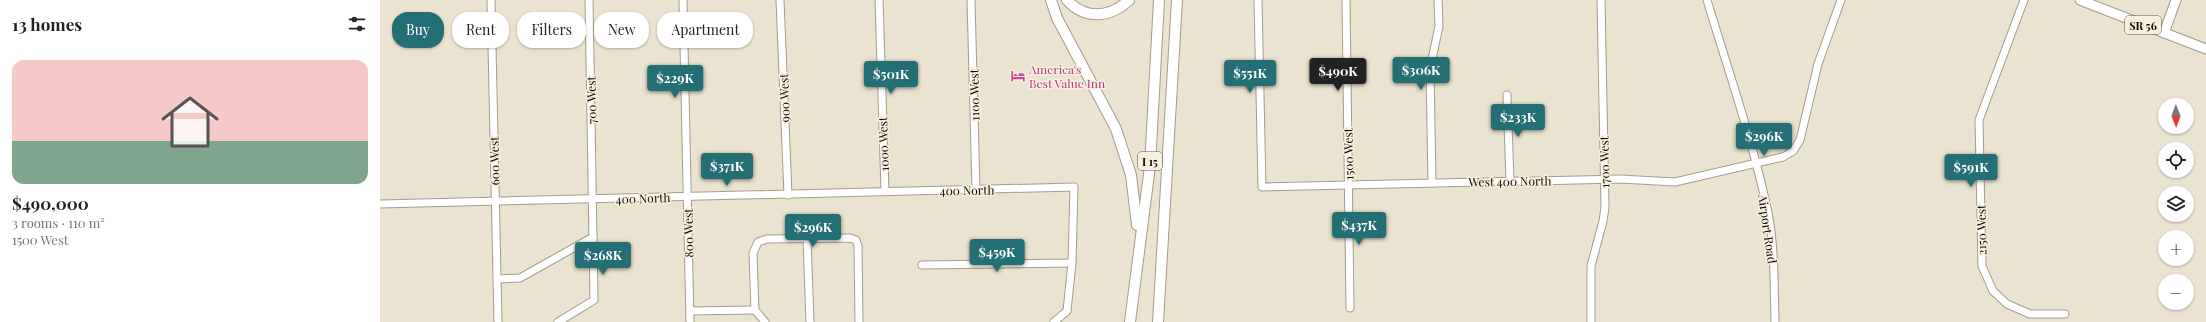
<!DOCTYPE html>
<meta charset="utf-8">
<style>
:root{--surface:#fff;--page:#f2f2f2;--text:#222;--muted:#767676;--accent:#246e75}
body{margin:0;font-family:"Playfair Display",serif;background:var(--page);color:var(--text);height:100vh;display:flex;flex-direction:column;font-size:15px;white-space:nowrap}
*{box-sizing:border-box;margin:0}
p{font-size:13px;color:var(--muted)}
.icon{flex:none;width:22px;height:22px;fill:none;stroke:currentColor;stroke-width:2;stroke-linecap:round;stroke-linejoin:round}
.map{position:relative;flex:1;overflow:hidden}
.sheet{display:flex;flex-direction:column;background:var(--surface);width:380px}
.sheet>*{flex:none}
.hud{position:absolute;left:12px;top:12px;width:380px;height:36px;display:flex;gap:8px}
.needle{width:26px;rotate:179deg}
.fabs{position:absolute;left:1778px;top:98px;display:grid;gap:8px}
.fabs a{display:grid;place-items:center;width:36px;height:36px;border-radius:50%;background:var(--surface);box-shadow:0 1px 3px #0004;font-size:20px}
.price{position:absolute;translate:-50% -34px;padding:0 9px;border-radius:4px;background:var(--accent);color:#fff;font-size:13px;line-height:26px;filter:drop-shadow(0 1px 2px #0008)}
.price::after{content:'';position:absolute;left:50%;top:24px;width:12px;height:9px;margin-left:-6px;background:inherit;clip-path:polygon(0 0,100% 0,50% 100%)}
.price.selected{background:#222;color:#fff}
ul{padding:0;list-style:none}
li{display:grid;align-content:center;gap:8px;height:212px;padding:0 12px}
li span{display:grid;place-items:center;height:124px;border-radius:12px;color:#555}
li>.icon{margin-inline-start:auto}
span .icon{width:72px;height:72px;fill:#fffc;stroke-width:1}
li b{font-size:17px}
h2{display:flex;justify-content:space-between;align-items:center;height:48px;padding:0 12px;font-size:17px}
.chip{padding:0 14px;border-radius:16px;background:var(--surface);box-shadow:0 1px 3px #0004;font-size:14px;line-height:36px}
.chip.selected{background:var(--accent);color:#fff}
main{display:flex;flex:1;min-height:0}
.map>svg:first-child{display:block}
</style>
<main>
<section class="sheet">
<h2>13 homes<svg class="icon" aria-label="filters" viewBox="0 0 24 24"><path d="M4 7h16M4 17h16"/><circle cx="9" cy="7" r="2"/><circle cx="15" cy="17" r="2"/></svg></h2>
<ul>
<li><span style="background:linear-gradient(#f6c9c9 65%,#7fa58c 0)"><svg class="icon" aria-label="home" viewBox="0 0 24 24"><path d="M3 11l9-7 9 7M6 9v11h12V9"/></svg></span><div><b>$490,000</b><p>3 rooms · 110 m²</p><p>1500 West</p></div></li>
</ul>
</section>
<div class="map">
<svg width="1826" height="322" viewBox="0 0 1826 322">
<rect width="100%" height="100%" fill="#eae3cf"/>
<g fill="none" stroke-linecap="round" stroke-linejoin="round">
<defs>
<g id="minor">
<polyline points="111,0 118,322"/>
<polyline points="303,0 310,322"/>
<polyline points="400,0 408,195"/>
<polyline points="499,0 505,191"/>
<polyline points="591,0 596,190"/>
<polyline points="878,0 882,187 1240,179 1295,182 1403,157 1413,151 1420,140 1438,64 1461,0"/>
<polyline points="966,0 970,308"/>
<path d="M1327,0C1348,70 1373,141 1388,213C1395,249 1394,286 1395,322"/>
<polyline points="1644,0 1599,120 1602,266 1613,291 1627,304 1650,314 1685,314"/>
<polyline points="1127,95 1130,181"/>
<polyline points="1052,183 1050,69 1059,26 1058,0"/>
<polyline points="0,204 694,187 692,263 687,311 674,322"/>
<polyline points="427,239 430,322"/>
<polyline points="542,265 692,263"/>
<polyline points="117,279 140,278 213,237"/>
<polyline points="310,311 375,310"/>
<polyline points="178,322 214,300 209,0"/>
<polyline points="385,322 375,310 373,253 378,242 387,239 470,238 476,240 478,246 479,322"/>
<polyline points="1211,322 1211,266 1223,221 1225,207 1221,0"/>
</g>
<g id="major">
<polyline points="1700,0 1826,49"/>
<polyline points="1784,33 1796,0"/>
</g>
<g id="highway">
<polyline points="671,0 677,18 736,129 751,175 757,225"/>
<path d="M687,0C705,20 730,18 749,0"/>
<polyline points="750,322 770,166 779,0"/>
<polyline points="778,322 797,0"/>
</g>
</defs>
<use href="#minor" stroke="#a49d8b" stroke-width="9"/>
<use href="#major" stroke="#a49d8b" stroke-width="11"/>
<use href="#highway" stroke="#a49d8b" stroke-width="12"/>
<use href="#minor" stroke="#fff" stroke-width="7"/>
<use href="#major" stroke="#fff" stroke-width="9"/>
<use href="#highway" stroke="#fff" stroke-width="10"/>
</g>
<defs>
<symbol id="hotel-bare" viewBox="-9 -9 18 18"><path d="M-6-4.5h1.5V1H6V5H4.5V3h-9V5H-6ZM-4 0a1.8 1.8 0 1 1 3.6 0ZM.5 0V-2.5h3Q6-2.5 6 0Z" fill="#d1479c" stroke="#f7f0dc" stroke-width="2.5" paint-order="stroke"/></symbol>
</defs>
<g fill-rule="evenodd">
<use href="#hotel-bare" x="628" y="66" width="20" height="20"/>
</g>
<g text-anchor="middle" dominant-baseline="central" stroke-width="3" stroke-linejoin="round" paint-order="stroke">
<g fill="#f7f0dc" stroke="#545046" stroke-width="1">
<rect x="1745" y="16" width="36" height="18" rx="3"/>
<rect x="758" y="152" width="24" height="18" rx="3"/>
</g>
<g font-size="11" font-weight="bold" fill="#0e0b06">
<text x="1763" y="25">SR 56</text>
<text x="770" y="161">I 15</text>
</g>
<g font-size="12" fill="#b23c85" stroke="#f7f0dc" text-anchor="start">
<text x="649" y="69">America's<tspan x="649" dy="14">Best Value Inn</tspan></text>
</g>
<g font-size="12" fill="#0e0b06" stroke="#f7f0dc">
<text transform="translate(594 95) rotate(-91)">1100 West</text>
<text transform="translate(404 98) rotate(-92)">900 West</text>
<text transform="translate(211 100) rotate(-91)">700 West</text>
<text transform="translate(503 144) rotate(-92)">1000 West</text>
<text transform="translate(968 154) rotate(-91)">1500 West</text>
<text transform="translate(114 161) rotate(-91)">600 West</text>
<text transform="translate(1224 162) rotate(-91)">1700 West</text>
<text transform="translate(1130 181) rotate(-1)">West 400 North</text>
<text transform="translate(587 190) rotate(-1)">400 North</text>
<text transform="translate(263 198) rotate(-2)">400 North</text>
<text transform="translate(1388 229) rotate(82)">Airport Road</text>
<text transform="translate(1601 230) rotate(-91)">2150 West</text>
<text transform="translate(308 233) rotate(-91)">800 West</text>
</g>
</g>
</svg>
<div class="fabs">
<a><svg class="needle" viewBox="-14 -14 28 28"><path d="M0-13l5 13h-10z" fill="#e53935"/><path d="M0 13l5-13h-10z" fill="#767676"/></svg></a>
<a><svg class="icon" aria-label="locate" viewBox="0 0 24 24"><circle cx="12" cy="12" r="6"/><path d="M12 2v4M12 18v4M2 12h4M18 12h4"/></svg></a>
<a><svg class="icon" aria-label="layers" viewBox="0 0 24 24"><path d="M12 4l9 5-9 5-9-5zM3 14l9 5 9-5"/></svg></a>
<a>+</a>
<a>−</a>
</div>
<b class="price" style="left:1041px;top:91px">$306K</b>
<b class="price selected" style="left:958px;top:92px">$490K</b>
<b class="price" style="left:870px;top:94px">$551K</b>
<b class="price" style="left:511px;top:95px">$501K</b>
<b class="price" style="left:295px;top:99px">$229K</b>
<b class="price" style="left:1138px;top:138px">$233K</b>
<b class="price" style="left:1384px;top:157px">$296K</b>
<b class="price" style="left:347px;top:187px">$371K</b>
<b class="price" style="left:1591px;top:188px">$591K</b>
<b class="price" style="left:979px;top:246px">$437K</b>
<b class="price" style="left:433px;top:248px">$296K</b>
<b class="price" style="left:617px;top:273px">$459K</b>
<b class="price" style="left:223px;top:276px">$268K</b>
<div class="hud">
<a class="chip selected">Buy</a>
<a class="chip">Rent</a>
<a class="chip">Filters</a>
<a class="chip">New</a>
<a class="chip">Apartment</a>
</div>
</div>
</main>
